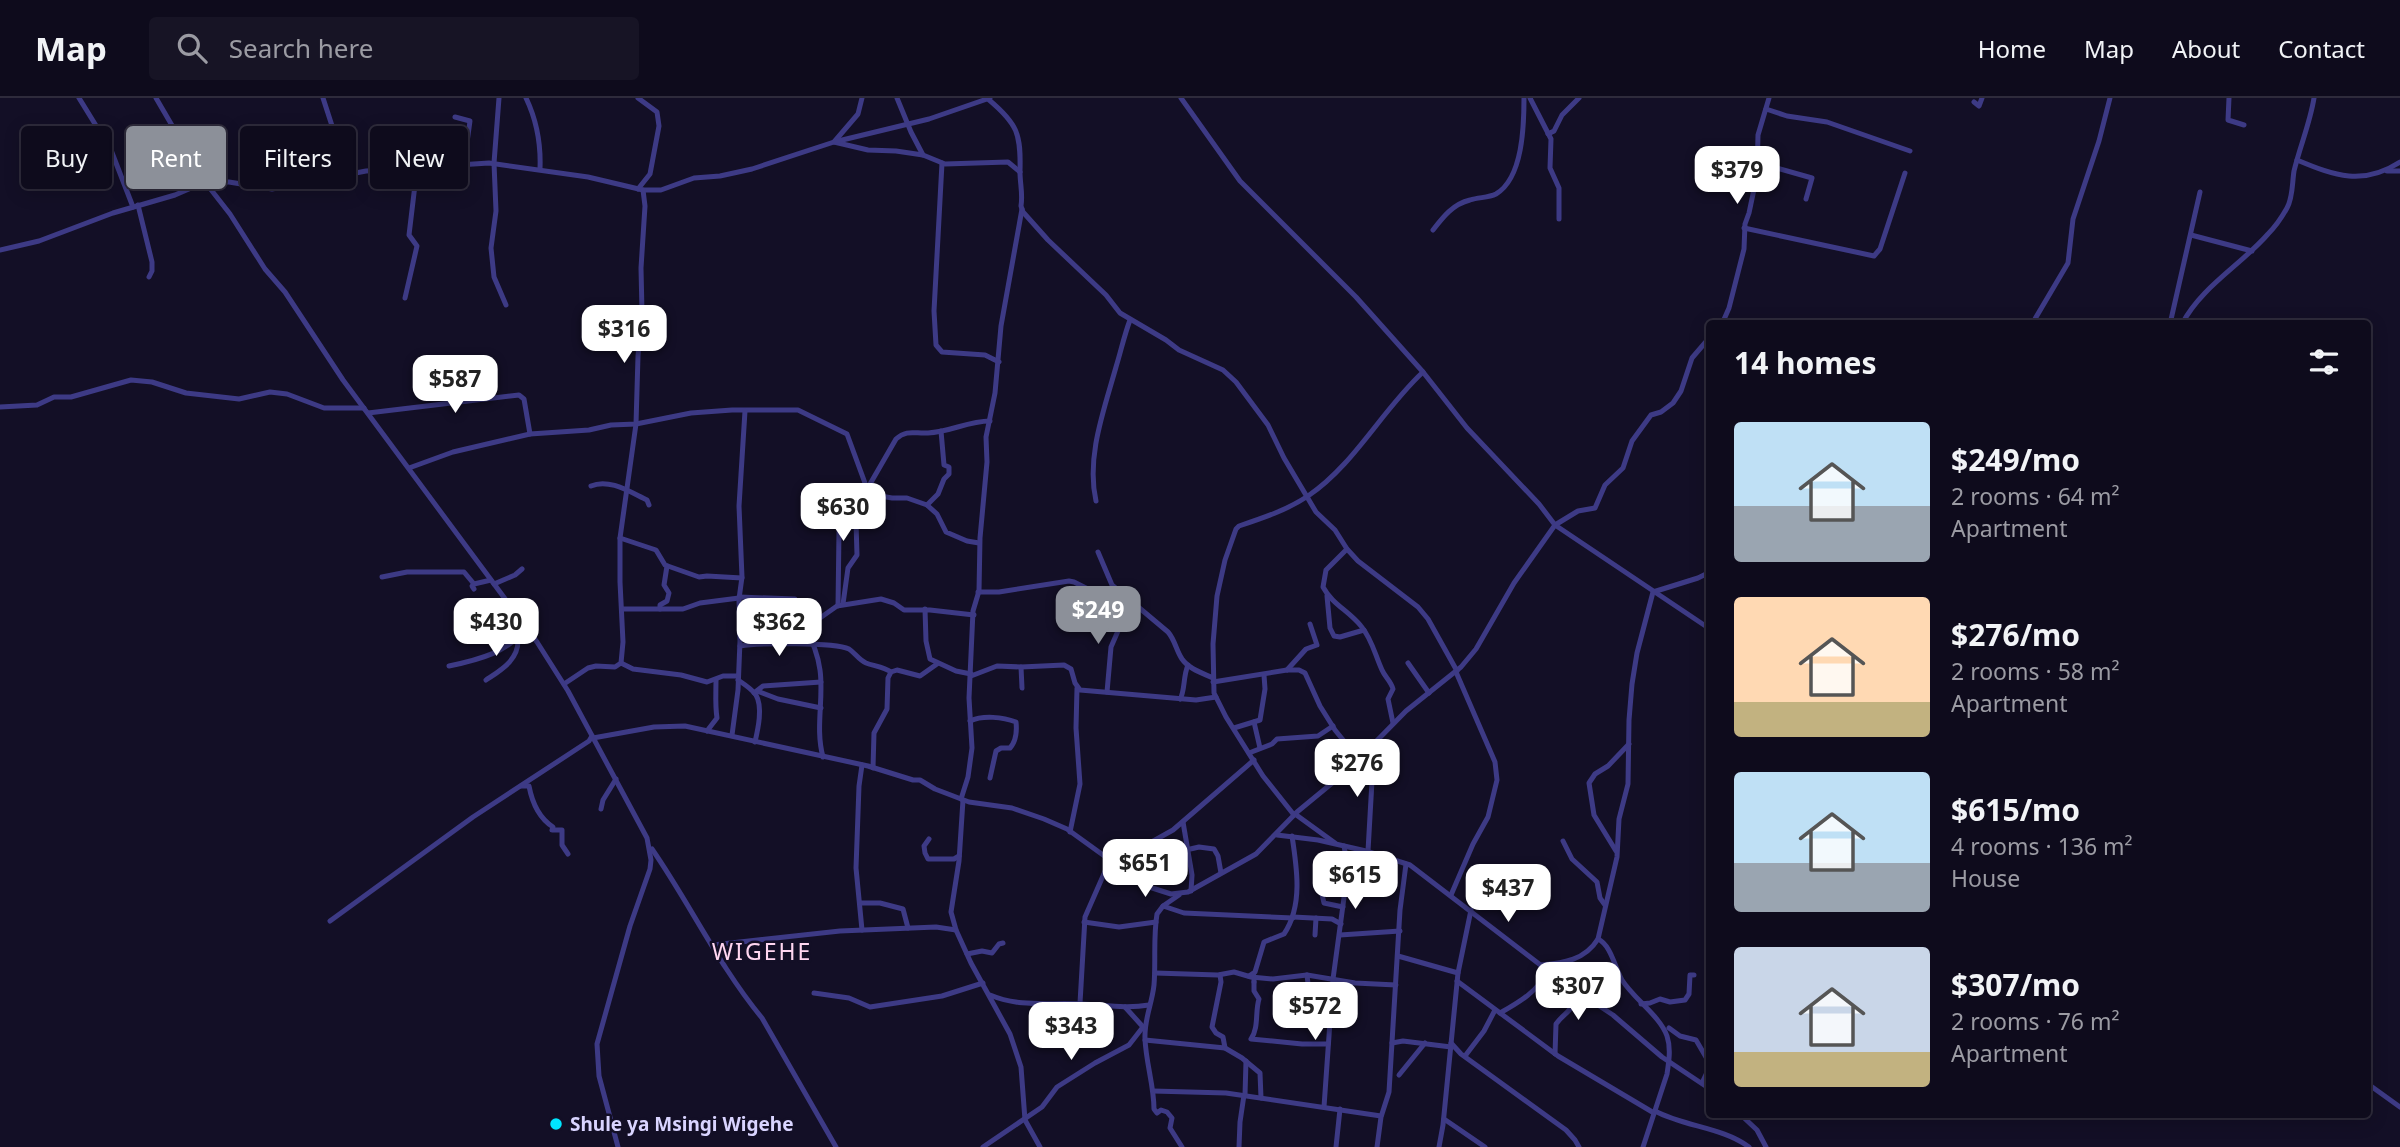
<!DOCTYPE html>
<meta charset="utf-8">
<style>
:root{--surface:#0e0b1c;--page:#171425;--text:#f1f3f6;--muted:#9b9ba3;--line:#2e2b3b;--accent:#8c9099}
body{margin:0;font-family:"Noto Sans",sans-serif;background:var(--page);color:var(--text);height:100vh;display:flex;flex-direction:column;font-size:26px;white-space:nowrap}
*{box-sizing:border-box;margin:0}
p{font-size:23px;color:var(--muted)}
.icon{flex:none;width:38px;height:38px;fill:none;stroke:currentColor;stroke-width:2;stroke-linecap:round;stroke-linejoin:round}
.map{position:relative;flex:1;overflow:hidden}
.details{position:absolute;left:1706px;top:222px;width:665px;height:798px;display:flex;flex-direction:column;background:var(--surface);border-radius:7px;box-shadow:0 4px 18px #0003,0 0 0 2px var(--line)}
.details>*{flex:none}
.banner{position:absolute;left:21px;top:28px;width:665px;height:63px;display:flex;gap:14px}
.price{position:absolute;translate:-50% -60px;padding:0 16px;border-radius:14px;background:#fff;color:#222;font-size:23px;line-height:46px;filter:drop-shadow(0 2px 4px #0008)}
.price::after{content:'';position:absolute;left:50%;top:42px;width:21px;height:16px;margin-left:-10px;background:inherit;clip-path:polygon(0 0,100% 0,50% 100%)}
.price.active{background:var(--accent);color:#fff}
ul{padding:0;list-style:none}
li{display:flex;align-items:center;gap:21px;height:175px;padding:0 28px}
li span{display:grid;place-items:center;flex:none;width:196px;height:140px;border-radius:7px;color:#555}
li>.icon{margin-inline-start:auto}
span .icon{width:84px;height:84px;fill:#fffc;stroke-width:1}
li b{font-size:30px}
h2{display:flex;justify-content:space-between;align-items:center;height:84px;padding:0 28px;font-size:30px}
.tag{padding:0 24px;border-radius:7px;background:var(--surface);box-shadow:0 4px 18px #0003,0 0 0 2px var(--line);font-size:24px;line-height:63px}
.tag.active{background:var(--accent);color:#fff}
header{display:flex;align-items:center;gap:42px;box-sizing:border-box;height:98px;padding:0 35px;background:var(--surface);border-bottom:2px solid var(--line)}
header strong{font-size:33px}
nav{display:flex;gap:38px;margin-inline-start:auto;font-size:24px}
.search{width:490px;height:63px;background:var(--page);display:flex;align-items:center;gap:18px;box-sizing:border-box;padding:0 24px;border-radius:7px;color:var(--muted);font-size:26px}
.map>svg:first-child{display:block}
</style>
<header>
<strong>Map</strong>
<div class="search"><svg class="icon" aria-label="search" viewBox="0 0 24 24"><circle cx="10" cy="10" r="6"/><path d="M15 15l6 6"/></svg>Search here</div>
<nav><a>Home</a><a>Map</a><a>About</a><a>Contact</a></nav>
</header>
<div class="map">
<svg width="2400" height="1049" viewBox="0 0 2400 1049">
<rect width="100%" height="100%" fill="#130f26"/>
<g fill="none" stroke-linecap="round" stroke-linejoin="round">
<g stroke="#3d3a85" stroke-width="5">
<polyline points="79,0 111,52 133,109"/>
<polyline points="156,0 205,84 230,116 265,171 285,194 343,282 537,544 568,593 647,740 651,762 650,771 630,828 597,946 599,978 618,1049"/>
<polyline points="323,0 335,37 343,77"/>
<polyline points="499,0 494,65 496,113 491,150 494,179 506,207"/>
<path d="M526,0C537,23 541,46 540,71"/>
<polyline points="638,0 657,14 659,28 650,76 638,91"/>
<polyline points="862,0 858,16 834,44 868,52 896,53 923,57 945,66 1008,64 1020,74"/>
<polyline points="897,0 911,34 923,57"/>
<polyline points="1181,0 1240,83 1356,199 1423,274 1467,330 1539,406 1555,427 1710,531"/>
<polyline points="1530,0 1551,41 1550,70 1559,90 1559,121"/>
<polyline points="2229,0 2228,22 2244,27"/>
<path d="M988,1C1018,26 1021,36 1020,74C1020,86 1023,96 1021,108L1023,114L1048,142L1106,197L1120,215L1166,242L1179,252L1223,272L1236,284L1268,327L1284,360L1316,414L1335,432L1347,451L1358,463L1418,509L1428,521L1457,573"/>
<polyline points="1974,4 1979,8 1982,0"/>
<polyline points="1766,11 1787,18 1827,24 1910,53"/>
<polyline points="455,19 470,23 464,66"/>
<polyline points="1548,36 1554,33 1562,17 1579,0"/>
<path d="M2297,62C2335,78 2363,88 2400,64"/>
<polyline points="942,65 934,213 936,247 942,254 985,257 999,264"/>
<polyline points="1757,70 1777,70 1812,80 1806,101"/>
<polyline points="2387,73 2400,73"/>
<polyline points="138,107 152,164 152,173 149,179"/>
<polyline points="1744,130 1874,158 1880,151 1905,75"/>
<path d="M1433,132C1443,119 1453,106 1470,102C1479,99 1488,100 1496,96C1523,80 1524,27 1524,0"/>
<polyline points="2191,137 2252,153"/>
<polyline points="0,152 39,143 113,115 175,97 205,84 229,84 272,91 366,73 489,65 588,79 643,92 661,92 694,80 720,78 752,71 834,44 929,21 990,0"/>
<polyline points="405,200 417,148 409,137 417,70"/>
<polyline points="1722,226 1729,210 1744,151 1745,126 1749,115 1757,77 1758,37 1769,0"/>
<polyline points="2032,226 2068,165 2073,121 2099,43 2110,0"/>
<polyline points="2170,226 2200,94"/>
<path d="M2182,226C2201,189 2241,167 2268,136C2275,129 2282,119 2287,110C2293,99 2292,86 2294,73C2300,48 2310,25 2314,0"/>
<polyline points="0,309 37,307 54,299 71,299 131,282 152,284 186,295 239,301 270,294 287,296 324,310 364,310"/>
<polyline points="368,315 519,297 524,301 530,336"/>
<polyline points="409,370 453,354 530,336 589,332 611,327 636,326 691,315 732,312 798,312 847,336 869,396 892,400 907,400 927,407 937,416 946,434 967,443 979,445"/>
<path d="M591,388C609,380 630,394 647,402L649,407"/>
<path d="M866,393L896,341C907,331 915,336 928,335C950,334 968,323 990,323"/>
<path d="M1096,403C1086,359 1104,312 1116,269C1121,253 1124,238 1130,222"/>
<polyline points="927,407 938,396 944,381 949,376 949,369 944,367 941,333"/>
<polyline points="620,440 656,452 665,467 699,479 707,478 742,480"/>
<path d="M1347,451L1326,472L1323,489C1332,506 1349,513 1361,528C1372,541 1375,557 1382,572C1385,579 1391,583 1393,591L1388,601L1393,625"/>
<path d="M1098,454L1112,487L1168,534C1175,542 1176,552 1182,561C1189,571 1202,575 1213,580"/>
<polyline points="382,479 407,474 464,474 474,486"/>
<polyline points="494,486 515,477 522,471"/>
<polyline points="474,491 472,488 474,486 491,482"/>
<polyline points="978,494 999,494 1069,483 1074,484 1098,496 1128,502"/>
<polyline points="1327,498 1330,530 1334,538 1340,539 1364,532"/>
<path d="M739,499L795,501C802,526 817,547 820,572C824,601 815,630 823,659"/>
<polyline points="843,506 848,470 857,457 856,424 862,402 867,395"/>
<polyline points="838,508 839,433"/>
<polyline points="622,511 683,511 700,505 739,500"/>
<polyline points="660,511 660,507 667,503 669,495 664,487 667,468"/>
<polyline points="925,511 926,543 930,561 956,573 971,576"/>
<polyline points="804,526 820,520 837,508 881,501 894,505 904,512 930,512 974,517"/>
<path d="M740,548C758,545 834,544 849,551C855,555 859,562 866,565C874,568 884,569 891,574L897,572L920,578L937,566"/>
<polyline points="621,565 633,571 681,577 707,584 723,578 738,578"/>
<polyline points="1408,565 1429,595"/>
<path d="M449,568C478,562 510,554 526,529"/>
<polyline points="1021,569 1022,590"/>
<polyline points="1287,572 1306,551 1317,547 1310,526"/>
<polyline points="971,578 997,568 1021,569 1064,567 1071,571 1075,585 1080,592 1196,602 1216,599"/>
<path d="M486,582C501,572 519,562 518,541"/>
<path d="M738,582C744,586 752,591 756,597C763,609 758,631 755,644"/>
<polyline points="1213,584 1287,572 1299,572 1305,575 1320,608 1335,632 1348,648 1361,658"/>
<polyline points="564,586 588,570 596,568 615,569 621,565 623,544 620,484 620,440 636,326 638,258 642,214 641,170 645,108 643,92"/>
<polyline points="757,593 778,601 821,610"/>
<polyline points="1107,594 1111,549 1118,533 1118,501"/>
<polyline points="754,595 763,588 821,584"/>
<path d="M1180,601C1185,594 1183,578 1188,567"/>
<path d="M970,623C983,617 1003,619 1016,624C1017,633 1016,643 1010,650H1001L996,653L990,680"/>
<polyline points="1254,624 1260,650"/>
<polyline points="1234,630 1260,622 1265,591 1264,577"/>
<path d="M707,633L717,620C715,608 716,595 716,582"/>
<polyline points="732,637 738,592 740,543 739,501 742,479 739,408 745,313"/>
<polyline points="593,640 654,629 685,628 868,668 913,682 920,682 935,691 969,704 1012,710 1044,721 1067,731 1146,788 1171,796 1188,794 1256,756 1297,714 1348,672 1406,613 1461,569 1476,551 1514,485 1555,427 1578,413 1595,410 1605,387 1623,370 1632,343 1651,317 1661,314 1673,305 1681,293 1692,260 1710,239"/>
<polyline points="1249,655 1272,646 1277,641 1318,638 1333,628"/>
<polyline points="862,667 859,688 856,770 862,832"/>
<polyline points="873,670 874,635 887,611 888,580 891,574"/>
<path d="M521,688H529C532,704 539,720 553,729L552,732H562V747L568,756"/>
<polyline points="961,701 968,679 972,650 969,600 973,513 979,493 980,440 987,364 986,339 995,295 1001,228 1022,111"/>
<polyline points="963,702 959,763 951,814 956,832 971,865 1010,936 1021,969 1025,1022 1040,1049"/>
<polyline points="601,711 603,702 616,681"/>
<polyline points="1295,716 1335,745"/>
<path d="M1294,717L1263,678L1226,619L1214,595L1213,546L1217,498L1225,462L1236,431L1239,428C1263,420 1287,412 1308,398C1354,367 1382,312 1423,274"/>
<polyline points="1183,724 1192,777 1191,793"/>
<polyline points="1070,734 1080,686 1076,630 1077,590"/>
<polyline points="1277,737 1318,742 1366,753 1410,767 1560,882 1613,917 1662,959 1710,991"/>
<polyline points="929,741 924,748 925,755 928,761 954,761 959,758"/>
<polyline points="1563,743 1572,761 1597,784 1600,800 1605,807"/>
<path d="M652,751C690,806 719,868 762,920L836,1049"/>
<polyline points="1186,752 1199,749 1214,751 1218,758 1221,775"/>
<polyline points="1368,753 1372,683 1369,649"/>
<polyline points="1616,753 1594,717 1589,685 1595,676 1608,668 1629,646"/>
<polyline points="1114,765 1173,732 1254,662"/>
<polyline points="1320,788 1324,805 1343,809"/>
<path d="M1179,797L1163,808L1157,816C1153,840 1156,864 1154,887C1152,906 1144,921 1145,941C1146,965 1154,988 1154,1011L1157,1015L1161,1012L1167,1014L1172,1020L1170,1030L1182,1049"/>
<polyline points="1451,797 1473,746 1488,719 1497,682 1495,664 1456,574"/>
<polyline points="860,805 880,805 903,811 908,830"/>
<polyline points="1163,808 1184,815 1293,820"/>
<polyline points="1293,819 1332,821 1341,826"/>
<polyline points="330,823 473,719 589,643 592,638"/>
<polyline points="1084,824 1119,829 1156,824"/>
<polyline points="1315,837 1316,820"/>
<polyline points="1340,837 1400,833"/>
<path d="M1598,841C1611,847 1615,870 1622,882C1634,901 1660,918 1667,938C1671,950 1669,963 1667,976L1643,1049"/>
<polyline points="713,847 840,833 936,829 956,832"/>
<polyline points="967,856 982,853 992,855 999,846 1003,845"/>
<polyline points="1398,858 1458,875"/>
<path d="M1541,867C1564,865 1585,862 1598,841L1617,759L1619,721L1628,686L1629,622L1632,586L1637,555L1653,494L1698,480L1710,474"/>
<polyline points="1155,875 1218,877 1234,874 1251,879 1273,881 1307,877 1355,885 1396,887"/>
<polyline points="1220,877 1221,884 1212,929 1216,935 1223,939 1225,950"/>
<polyline points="1307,877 1309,894"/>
<path d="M1249,878L1255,874L1264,844L1284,836C1303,808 1297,770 1292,738"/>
<polyline points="1457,883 1558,958 1654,1015"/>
<path d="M1254,884V893L1259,901C1255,913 1259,930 1251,941L1302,946H1328"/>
<polyline points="814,895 849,900 870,909 942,898 983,885"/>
<path d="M990,897C1021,910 1050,904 1083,906C1105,907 1126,911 1149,907"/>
<polyline points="1080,905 1085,819 1110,762"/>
<polyline points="1641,906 1650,905 1660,901 1670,904 1685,902 1689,896 1690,877 1694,877"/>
<polyline points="1125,909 1144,930"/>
<path d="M1500,915C1520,904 1538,893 1548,873"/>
<polyline points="1669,930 1680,938 1696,942 1710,966"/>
<polyline points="1145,942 1225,950 1242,960 1260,975 1261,1000"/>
<polyline points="1392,945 1403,943 1451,949"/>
<polyline points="1451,945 1461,956 1566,1032 1575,1042 1579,1049"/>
<path d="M1555,956L1556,926C1566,912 1576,914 1574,891"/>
<polyline points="1465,958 1484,933 1495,912"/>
<polyline points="1399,977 1425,945"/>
<polyline points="1702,985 1710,968"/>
<polyline points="2368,986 2400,1009"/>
<polyline points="1153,993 1226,995 1381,1018"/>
<polyline points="1245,997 1246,963"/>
<polyline points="1324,1009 1333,881 1348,770 1344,748"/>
<path d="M1655,1013C1685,1029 1722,1029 1749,1049"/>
<polyline points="1741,1017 1757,1032 1766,1049"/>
<polyline points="1444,1021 1485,1049"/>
<polyline points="983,1049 1042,1009 1057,989 1095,965 1129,947 1143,929"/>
<polyline points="1239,1049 1240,1024 1244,997"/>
<polyline points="1336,1049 1340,1011"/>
<polyline points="1377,1049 1381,1019 1389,994 1400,812 1406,766"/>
<polyline points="1439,1049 1443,1027 1458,875 1471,812"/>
</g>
<polyline stroke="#3d3a85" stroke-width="5" points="1254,878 1254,884"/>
</g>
<circle fill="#00e5ff" stroke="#130f26" stroke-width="2.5" cx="556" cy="1026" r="7"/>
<g text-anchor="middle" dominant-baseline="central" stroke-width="5" stroke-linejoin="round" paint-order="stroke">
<g font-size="19" font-weight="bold" fill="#d9d4ff" stroke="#130f26" text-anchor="start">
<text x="570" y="1026">Shule ya Msingi Wigehe</text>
</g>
<g font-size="23" letter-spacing="2" fill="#ffd6f0" stroke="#130f26">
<text x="762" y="853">WIGEHE</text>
</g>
</g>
</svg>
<b class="price" style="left:1737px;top:108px">$379</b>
<b class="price" style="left:624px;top:267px">$316</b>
<b class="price" style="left:455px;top:317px">$587</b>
<b class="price" style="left:843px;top:445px">$630</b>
<b class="price active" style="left:1098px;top:548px">$249</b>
<b class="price" style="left:496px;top:560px">$430</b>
<b class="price" style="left:779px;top:560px">$362</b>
<b class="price" style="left:1357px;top:701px">$276</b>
<b class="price" style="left:1145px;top:801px">$651</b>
<b class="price" style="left:1355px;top:813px">$615</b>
<b class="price" style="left:1508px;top:826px">$437</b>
<b class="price" style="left:1578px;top:924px">$307</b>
<b class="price" style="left:1315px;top:944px">$572</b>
<b class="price" style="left:1071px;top:964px">$343</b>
<div class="banner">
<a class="tag">Buy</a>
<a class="tag active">Rent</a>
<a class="tag">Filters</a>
<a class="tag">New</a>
</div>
<section class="details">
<h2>14 homes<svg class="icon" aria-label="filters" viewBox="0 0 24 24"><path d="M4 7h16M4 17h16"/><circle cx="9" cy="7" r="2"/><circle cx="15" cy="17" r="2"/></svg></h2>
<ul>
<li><span style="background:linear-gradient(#bfe0f5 60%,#9aa5b1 0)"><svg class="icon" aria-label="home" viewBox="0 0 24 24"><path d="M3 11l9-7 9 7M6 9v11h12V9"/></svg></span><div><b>$249/mo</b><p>2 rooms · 64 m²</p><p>Apartment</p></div></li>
<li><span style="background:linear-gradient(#ffd9b3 75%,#c2b280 0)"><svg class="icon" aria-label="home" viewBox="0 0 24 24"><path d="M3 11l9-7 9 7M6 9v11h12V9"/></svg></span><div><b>$276/mo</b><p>2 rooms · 58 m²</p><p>Apartment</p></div></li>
<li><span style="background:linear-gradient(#bfe0f5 65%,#9aa5b1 0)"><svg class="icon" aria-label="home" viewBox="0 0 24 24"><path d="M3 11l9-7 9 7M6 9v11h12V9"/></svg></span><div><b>$615/mo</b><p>4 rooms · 136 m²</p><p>House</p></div></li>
<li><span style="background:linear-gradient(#c9d6e8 75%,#c2b280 0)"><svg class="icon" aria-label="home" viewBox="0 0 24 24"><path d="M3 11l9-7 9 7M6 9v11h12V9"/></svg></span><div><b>$307/mo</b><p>2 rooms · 76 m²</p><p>Apartment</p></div></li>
</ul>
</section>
</div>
